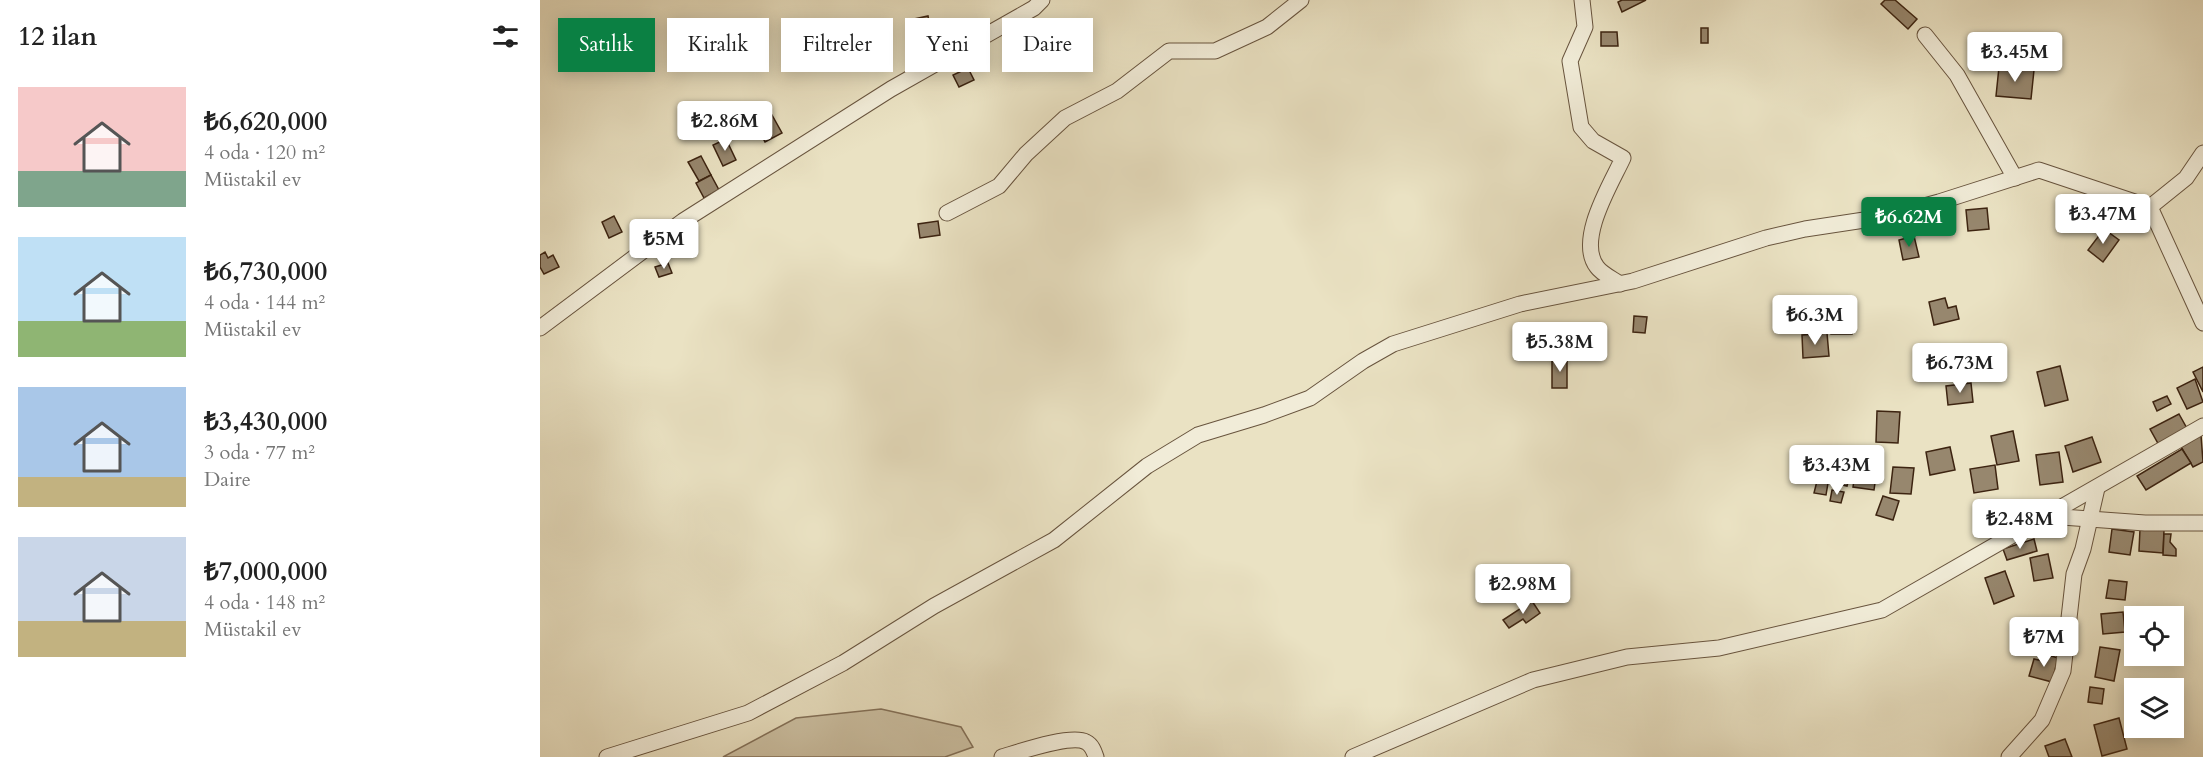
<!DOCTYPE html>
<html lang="tr">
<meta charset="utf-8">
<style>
:root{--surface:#fff;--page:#f6f6f6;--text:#222;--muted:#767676;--accent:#0b8043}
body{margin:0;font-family:Cardo,serif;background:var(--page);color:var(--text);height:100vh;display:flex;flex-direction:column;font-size:22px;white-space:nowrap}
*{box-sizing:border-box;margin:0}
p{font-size:20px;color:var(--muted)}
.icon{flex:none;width:33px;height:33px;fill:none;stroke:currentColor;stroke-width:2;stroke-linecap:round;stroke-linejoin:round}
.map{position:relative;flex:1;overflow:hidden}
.panel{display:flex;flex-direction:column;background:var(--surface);width:540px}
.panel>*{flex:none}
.top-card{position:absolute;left:18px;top:18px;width:570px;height:54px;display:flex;gap:12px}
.tools{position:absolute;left:1584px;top:606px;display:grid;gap:12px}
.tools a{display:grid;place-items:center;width:60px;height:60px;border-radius:0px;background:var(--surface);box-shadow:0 3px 15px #0003;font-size:30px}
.price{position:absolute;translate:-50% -51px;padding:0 14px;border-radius:6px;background:#fff;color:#222;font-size:20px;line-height:39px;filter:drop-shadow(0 2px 3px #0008)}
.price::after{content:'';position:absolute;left:50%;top:36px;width:18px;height:14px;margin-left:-9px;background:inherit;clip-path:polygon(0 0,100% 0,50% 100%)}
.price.current{background:var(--accent);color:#fff}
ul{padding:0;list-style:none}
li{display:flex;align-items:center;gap:18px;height:150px;padding:0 18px}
li span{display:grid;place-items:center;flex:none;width:168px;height:120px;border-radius:0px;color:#555}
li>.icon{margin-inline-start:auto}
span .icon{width:72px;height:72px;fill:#fffc;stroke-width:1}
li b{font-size:26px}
h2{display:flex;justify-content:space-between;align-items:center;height:72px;padding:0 18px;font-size:26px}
.chip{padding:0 21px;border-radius:0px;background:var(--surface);box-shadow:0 3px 15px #0003;font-size:21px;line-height:54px}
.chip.current{background:var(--accent);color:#fff}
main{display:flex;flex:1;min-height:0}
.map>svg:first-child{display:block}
</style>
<main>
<section class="panel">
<h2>12 ilan<svg class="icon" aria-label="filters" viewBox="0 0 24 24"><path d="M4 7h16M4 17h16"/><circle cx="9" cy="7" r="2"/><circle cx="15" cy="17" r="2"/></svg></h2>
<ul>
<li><span style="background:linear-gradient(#f6c9c9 70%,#7fa58c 0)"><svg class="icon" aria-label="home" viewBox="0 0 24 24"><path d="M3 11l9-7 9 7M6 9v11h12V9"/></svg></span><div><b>₺6,620,000</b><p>4 oda · 120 m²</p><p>Müstakil ev</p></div></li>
<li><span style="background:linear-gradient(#bfe0f5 70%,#8fb573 0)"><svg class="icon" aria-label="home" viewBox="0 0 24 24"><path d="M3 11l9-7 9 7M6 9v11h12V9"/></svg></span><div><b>₺6,730,000</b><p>4 oda · 144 m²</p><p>Müstakil ev</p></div></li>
<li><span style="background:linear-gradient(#a9c7e8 75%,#c2b280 0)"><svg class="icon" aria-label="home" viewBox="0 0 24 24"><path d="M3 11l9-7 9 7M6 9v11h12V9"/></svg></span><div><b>₺3,430,000</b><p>3 oda · 77 m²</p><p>Daire</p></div></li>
<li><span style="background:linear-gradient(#c9d6e8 70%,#c2b280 0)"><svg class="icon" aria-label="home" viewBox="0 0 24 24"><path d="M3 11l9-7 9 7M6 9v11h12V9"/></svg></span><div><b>₺7,000,000</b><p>4 oda · 148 m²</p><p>Müstakil ev</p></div></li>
</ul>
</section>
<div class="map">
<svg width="1663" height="757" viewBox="0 0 1663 757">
<rect width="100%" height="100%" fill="#eae2c3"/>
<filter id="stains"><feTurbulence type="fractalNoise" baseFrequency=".00333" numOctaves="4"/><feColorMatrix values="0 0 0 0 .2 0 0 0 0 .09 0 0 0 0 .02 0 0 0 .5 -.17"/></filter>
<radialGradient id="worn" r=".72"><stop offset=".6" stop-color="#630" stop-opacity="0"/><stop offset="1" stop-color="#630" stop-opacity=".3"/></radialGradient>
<polygon fill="#cdc2a5" stroke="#85735b" stroke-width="1.5" points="341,709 421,727 433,747 405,757 183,757 256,718"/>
<g fill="#97876e" stroke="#3d2411" stroke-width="1.5">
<polygon points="1082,0 1106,0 1082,12 1078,2"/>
<polygon points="1345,0 1355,0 1377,19 1368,29 1341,4"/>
<polygon points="388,16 392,38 373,41 369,20"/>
<polygon points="485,21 493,36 480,42 473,28"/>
<polygon points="534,25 541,36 527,45 520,33"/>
<rect x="1161" y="28" width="7" height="15"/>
<polygon points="1061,32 1077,32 1078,46 1061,46"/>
<polygon points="439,53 444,61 431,68 427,59"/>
<polygon points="1459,67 1494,70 1491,99 1456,96"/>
<polygon points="428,68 434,80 419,87 413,75"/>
<polygon points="232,115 242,133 225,142 216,124"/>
<polygon points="186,139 196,160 183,166 173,145"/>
<polygon points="161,156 171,175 159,181 148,162"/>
<polygon points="171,175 179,190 164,198 156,183"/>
<polygon points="1447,208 1449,229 1428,231 1426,210"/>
<polygon points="74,216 82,232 69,238 62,222"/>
<polygon points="398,221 400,235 380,238 378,224"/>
<polygon points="1564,229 1579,240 1563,262 1548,250"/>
<polygon points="1374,236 1379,257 1363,260 1359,240"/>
<polygon points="5,252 8,258 13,255 19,267 4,274 0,267 0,255"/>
<polygon points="128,263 132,273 119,277 115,267"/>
<polygon points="1405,298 1408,308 1416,306 1419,319 1394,325 1389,302"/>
<polygon points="1094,316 1107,317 1105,333 1093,332"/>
<rect x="1291" y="316" width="21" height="18"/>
<polygon points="1287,333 1289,356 1263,358 1262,335"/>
<polygon points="1038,334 1039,350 1026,351 1025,335"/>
<rect x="1012" y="358" width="15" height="30"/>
<polygon points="1520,366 1528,400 1505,406 1497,372"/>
<polygon points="1663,367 1663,392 1653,372"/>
<polygon points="1655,379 1663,402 1647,409 1637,388"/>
<polygon points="1431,383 1433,402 1408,405 1406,386"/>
<polygon points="1627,396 1631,404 1617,411 1613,402"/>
<polygon points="1337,411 1360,412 1358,443 1336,442"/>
<polygon points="1639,414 1649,432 1620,447 1610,429"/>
<polygon points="1473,431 1479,461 1457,465 1451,436"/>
<polygon points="1661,435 1663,462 1653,467 1641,447"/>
<polygon points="1552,437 1561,462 1533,472 1525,446"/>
<polygon points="1410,447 1415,470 1390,475 1386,452"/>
<polygon points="1293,449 1315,455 1307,486 1285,481"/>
<polygon points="1642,449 1651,463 1606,490 1597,476"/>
<polygon points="1519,452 1523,482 1500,485 1496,455"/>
<polygon points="1317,459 1338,462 1334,490 1313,487"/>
<polygon points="1455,465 1458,489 1434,493 1430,469"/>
<polygon points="1353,467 1374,468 1371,494 1350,493"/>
<polygon points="1277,481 1288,483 1286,495 1274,493"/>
<polygon points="1292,490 1304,492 1301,503 1290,501"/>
<polygon points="1343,496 1359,501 1353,520 1336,515"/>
<polygon points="1572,529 1594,532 1590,555 1569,552"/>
<polygon points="1600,529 1624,530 1623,553 1599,551"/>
<polygon points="1624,534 1631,534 1630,542 1636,549 1636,556 1623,555"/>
<polygon points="1494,539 1497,551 1467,560 1463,549"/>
<polygon points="1508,554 1513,578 1494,581 1490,558"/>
<polygon points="1465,571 1474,596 1454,604 1445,578"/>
<polygon points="1569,580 1587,582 1585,600 1566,598"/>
<polygon points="992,601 1000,613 986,623 983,619 969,628 963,620"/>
<polygon points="1583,612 1585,632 1563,634 1561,614"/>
<polygon points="1560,647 1580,650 1574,681 1555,677"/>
<polygon points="1505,654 1518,658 1512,682 1489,676 1494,659 1503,661"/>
<polygon points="1550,687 1564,689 1562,704 1548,702"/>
<polygon points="1579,718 1587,749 1562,756 1554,725"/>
<polygon points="1525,739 1532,757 1509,757 1505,746"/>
</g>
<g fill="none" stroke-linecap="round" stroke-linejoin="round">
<defs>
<g id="minor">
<path d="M1042,0L1045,27L1030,61L1041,127L1053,141L1083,158C1071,184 1036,240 1057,267C1062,274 1073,279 1080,284"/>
<polyline points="1385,35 1417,75 1475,178"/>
<polyline points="1610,207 1646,178 1663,153"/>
<polyline points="407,213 459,186 486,154 525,118 577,91 629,51 675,51 727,27 761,0"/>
<polyline points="0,328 143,221 351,89 494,8 502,0"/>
<polyline points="1508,516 1605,523 1663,523"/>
<polyline points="67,757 208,713 303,663 394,606 514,540 607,466 658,435 724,415 770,398 823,361 853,344 980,304 1093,281 1226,238 1265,229 1344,217 1399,202 1499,170 1610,207 1663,323"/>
<path d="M462,757C479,752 531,734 546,742C552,745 554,751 556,757"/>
<polyline points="813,757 993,680 1087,657 1179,648 1342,610 1663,426"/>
<polyline points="1469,757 1502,720 1523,671 1534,574 1543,549 1557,488"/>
</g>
</defs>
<use href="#minor" stroke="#68543e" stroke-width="17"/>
<use href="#minor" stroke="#f1ecd8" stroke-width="15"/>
</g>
<rect width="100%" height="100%" filter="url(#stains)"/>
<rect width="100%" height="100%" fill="url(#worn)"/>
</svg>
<div class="tools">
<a><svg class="icon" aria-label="locate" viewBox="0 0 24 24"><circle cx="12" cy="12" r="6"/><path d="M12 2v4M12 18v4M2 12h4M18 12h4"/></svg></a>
<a><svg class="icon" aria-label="layers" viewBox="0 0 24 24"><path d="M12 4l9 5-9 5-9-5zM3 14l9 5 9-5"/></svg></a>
</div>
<b class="price" style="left:1475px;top:83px">₺3.45M</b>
<b class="price" style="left:185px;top:152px">₺2.86M</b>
<b class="price" style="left:1563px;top:245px">₺3.47M</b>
<b class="price current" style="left:1369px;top:248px">₺6.62M</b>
<b class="price" style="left:124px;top:270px">₺5M</b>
<b class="price" style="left:1275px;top:346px">₺6.3M</b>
<b class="price" style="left:1020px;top:373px">₺5.38M</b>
<b class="price" style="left:1420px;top:394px">₺6.73M</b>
<b class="price" style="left:1297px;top:496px">₺3.43M</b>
<b class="price" style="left:1480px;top:550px">₺2.48M</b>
<b class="price" style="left:983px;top:615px">₺2.98M</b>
<b class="price" style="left:1504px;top:668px">₺7M</b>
<div class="top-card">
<a class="chip current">Satılık</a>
<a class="chip">Kiralık</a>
<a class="chip">Filtreler</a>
<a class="chip">Yeni</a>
<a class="chip">Daire</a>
</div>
</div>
</main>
